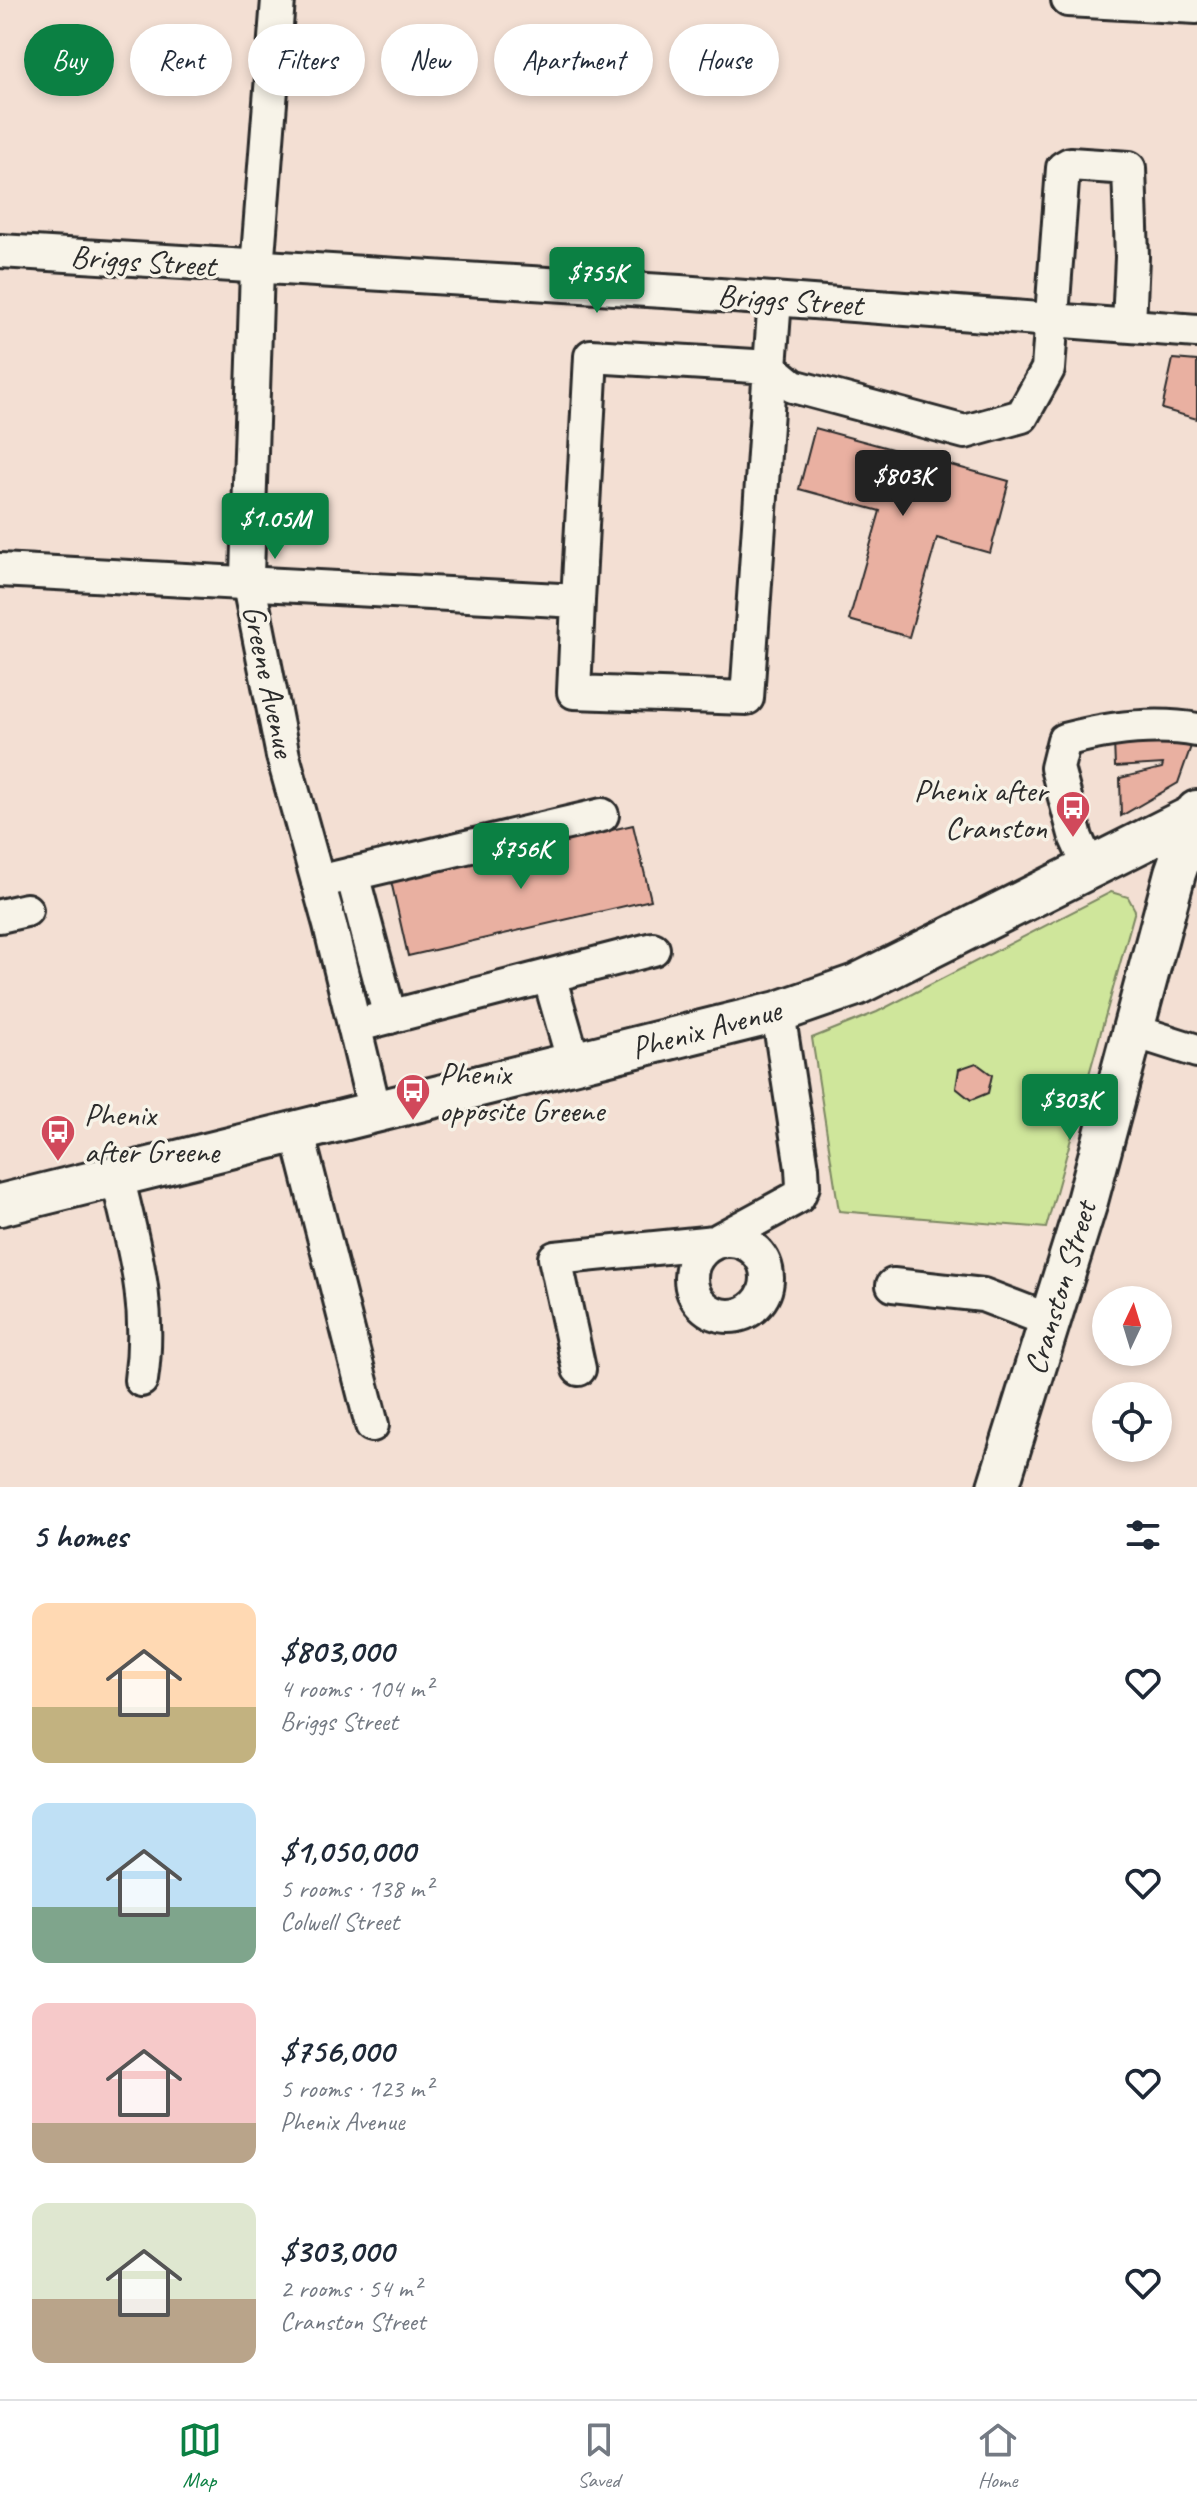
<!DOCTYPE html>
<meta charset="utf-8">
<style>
:root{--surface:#fff;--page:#f6f6f7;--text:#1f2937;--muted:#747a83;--line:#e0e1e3;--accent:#0b8043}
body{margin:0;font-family:Caveat,sans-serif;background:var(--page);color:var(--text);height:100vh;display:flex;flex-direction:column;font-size:30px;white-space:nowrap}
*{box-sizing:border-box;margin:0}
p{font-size:26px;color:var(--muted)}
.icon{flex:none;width:44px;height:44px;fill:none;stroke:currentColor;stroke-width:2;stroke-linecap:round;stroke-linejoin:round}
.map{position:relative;height:1487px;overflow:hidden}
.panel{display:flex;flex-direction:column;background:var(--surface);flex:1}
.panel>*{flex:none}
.top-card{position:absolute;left:24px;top:24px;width:1150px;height:72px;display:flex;gap:16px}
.needle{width:52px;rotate:4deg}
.fabs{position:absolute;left:1092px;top:1286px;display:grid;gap:16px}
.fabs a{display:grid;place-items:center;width:80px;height:80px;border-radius:50%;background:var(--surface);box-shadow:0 4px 12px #0003;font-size:40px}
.price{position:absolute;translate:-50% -68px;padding:0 18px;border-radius:8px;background:var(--accent);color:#fff;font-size:26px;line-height:52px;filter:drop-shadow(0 2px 4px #0008)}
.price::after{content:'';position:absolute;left:50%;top:48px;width:24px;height:18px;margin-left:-12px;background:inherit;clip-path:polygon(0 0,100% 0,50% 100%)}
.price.on{background:#222;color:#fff}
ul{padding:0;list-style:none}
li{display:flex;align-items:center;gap:24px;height:200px;padding:0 32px}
li span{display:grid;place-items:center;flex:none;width:224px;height:160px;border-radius:16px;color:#555}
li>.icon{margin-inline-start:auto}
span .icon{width:96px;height:96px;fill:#fffc;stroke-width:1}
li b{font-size:34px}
h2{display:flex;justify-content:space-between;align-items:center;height:96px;padding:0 32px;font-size:34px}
.chip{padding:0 28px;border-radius:36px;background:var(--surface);box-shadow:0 4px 12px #0003;font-size:28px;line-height:72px}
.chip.on{background:var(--accent);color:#fff}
.tab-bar{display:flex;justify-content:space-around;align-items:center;height:112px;border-top:2px solid var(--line);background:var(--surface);font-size:22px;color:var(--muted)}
.tab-bar a{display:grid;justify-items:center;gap:4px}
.tab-bar .on{color:var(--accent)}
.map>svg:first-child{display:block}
</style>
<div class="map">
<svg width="1197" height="1487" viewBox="0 0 1197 1487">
<rect width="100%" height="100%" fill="#f3dfd3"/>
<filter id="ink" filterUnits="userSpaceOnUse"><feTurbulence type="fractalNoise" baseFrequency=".0125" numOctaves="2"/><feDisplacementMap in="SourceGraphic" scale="16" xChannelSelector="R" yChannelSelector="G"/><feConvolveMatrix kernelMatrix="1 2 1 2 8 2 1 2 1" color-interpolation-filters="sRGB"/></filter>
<g filter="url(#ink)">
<polygon fill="#cfe69b" stroke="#7d8863" stroke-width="2" points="1111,892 1128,897 1135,910 1046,1228 839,1211 812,1038 877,1012"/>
<g fill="#e9b0a1" stroke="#2b2b2b" stroke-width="2">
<polygon points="1173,359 1197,361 1197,419 1162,409"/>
<polygon points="815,428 1009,481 990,553 937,538 909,637 849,620 880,511 799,489"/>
<polygon points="1195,735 1178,783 1121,816 1120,778 1162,768 1163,764 1115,767 1114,741"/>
<polygon points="633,825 651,900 408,956 391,881"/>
<polygon points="976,1063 992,1075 988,1093 971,1100 956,1088 959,1069"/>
</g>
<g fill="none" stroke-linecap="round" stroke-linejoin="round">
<defs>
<g id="minor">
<polyline points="278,0 257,269 247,575 283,756 330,925 375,1112"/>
<polyline points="1068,0 1197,7"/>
<polyline points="0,251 680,292 1197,331"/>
<polyline points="775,299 770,367 793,386 965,432 1022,416 1048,369 1063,168 1070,164 1129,168 1132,257 1129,325"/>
<polyline points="0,570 578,601 574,692 747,698 770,367 591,356 578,601"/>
<path d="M1090,869L1076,838L1057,768L1064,740C1106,729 1154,722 1197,730"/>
<polyline points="352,874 390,1017"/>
<polyline points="318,882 602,815"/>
<polyline points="0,916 26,910"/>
<polyline points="549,976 574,1063"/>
<polyline points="354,1026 653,949"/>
<polyline points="1134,1031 1197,1051"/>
<polyline points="297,1131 372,1425"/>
<path d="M117,1176C134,1248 152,1305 141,1380"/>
<circle cx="729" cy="1278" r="38"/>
<polyline points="893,1285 983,1295 1048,1320"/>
<polyline points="579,1369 555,1258 715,1242 798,1197 803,1186 802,1168 778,1012"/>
</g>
<g id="major">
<polyline points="0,1205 778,1012 856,985 1197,814"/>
<polyline points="998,1487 1086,1205 1175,873 1197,811"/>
</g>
</defs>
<use href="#minor" stroke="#2b2b2b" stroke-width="38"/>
<use href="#major" stroke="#2b2b2b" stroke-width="46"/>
<use href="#minor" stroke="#f7f3e8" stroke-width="32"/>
<use href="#major" stroke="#f7f3e8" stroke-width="40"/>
</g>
</g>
<defs>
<symbol id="bus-pin" viewBox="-11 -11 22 30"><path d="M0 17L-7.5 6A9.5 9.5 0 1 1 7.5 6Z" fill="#d1495b" stroke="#f7f3e8"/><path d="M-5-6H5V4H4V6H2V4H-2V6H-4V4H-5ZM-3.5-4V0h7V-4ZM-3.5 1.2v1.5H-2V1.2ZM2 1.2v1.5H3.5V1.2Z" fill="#fff"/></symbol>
</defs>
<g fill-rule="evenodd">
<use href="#bus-pin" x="1053" y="788" width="40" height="54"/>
<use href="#bus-pin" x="393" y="1071" width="40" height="54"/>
<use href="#bus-pin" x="38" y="1112" width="40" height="54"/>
</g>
<g text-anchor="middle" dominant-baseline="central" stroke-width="7" stroke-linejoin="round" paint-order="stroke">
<g font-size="32" fill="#2b2b2b" stroke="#f7f3e8">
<text transform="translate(143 261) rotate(4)">Briggs Street</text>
<text transform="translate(790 300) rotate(4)">Briggs Street</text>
<text transform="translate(269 681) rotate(78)">Greene Avenue</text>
<text transform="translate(706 1029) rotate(-15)">Phenix Avenue</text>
<text transform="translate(1060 1288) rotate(-73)">Cranston Street</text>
</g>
<g font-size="32" fill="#2b2b2b" stroke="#f7f3e8" text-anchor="start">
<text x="1047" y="790" text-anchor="end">Phenix after<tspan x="1047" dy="37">Cranston</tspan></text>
<text x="439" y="1073">Phenix<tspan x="439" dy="37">opposite Greene</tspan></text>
<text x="84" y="1114">Phenix<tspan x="84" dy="37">after Greene</tspan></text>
</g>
</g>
</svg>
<div class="fabs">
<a><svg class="needle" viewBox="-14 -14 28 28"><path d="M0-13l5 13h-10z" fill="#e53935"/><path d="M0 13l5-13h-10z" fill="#747a83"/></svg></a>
<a><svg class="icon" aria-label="locate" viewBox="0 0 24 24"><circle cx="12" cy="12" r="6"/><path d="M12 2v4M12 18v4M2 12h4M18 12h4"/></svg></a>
</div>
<b class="price" style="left:597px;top:315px">$755K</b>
<b class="price on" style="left:903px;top:518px">$803K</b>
<b class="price" style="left:275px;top:561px">$1.05M</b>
<b class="price" style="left:521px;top:891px">$756K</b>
<b class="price" style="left:1070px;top:1142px">$303K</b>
<div class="top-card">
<a class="chip on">Buy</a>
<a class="chip">Rent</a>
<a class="chip">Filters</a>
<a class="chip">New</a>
<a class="chip">Apartment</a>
<a class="chip">House</a>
</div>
</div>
<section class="panel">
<h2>5 homes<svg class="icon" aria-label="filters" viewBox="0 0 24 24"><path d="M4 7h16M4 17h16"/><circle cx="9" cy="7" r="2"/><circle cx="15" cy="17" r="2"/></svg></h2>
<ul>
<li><span style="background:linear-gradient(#ffd9b3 65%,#c2b280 0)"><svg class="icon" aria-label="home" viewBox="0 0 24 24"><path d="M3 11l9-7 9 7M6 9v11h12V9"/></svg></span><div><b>$803,000</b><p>4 rooms · 104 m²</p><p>Briggs Street</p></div><svg class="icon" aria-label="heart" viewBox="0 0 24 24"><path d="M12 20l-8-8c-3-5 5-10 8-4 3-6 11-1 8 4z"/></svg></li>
<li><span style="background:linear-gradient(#bfe0f5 65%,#7fa58c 0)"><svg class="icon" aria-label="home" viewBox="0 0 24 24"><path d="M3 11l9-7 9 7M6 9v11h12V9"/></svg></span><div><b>$1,050,000</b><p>5 rooms · 138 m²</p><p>Colwell Street</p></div><svg class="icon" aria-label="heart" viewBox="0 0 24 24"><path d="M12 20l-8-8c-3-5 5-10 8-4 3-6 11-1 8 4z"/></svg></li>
<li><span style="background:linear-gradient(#f6c9c9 75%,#b9a48a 0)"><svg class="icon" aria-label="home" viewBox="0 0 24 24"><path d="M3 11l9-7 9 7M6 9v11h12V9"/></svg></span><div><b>$756,000</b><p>5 rooms · 123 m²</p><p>Phenix Avenue</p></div><svg class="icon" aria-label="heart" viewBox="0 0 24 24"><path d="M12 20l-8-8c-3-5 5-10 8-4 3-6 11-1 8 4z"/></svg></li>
<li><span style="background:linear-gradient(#dfe7d0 60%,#b9a48a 0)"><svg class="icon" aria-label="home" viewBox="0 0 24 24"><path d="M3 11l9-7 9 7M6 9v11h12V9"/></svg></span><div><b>$303,000</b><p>2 rooms · 54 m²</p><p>Cranston Street</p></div><svg class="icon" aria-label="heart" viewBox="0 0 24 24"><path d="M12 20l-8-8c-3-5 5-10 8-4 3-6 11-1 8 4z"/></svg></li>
</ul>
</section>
<nav class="tab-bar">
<a class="on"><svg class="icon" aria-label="map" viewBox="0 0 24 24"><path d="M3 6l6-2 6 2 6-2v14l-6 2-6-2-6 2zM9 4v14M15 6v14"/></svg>Map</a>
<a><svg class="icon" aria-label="saved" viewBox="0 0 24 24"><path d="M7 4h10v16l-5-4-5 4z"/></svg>Saved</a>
<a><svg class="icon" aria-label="home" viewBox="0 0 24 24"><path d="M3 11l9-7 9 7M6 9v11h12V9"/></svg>Home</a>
</nav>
